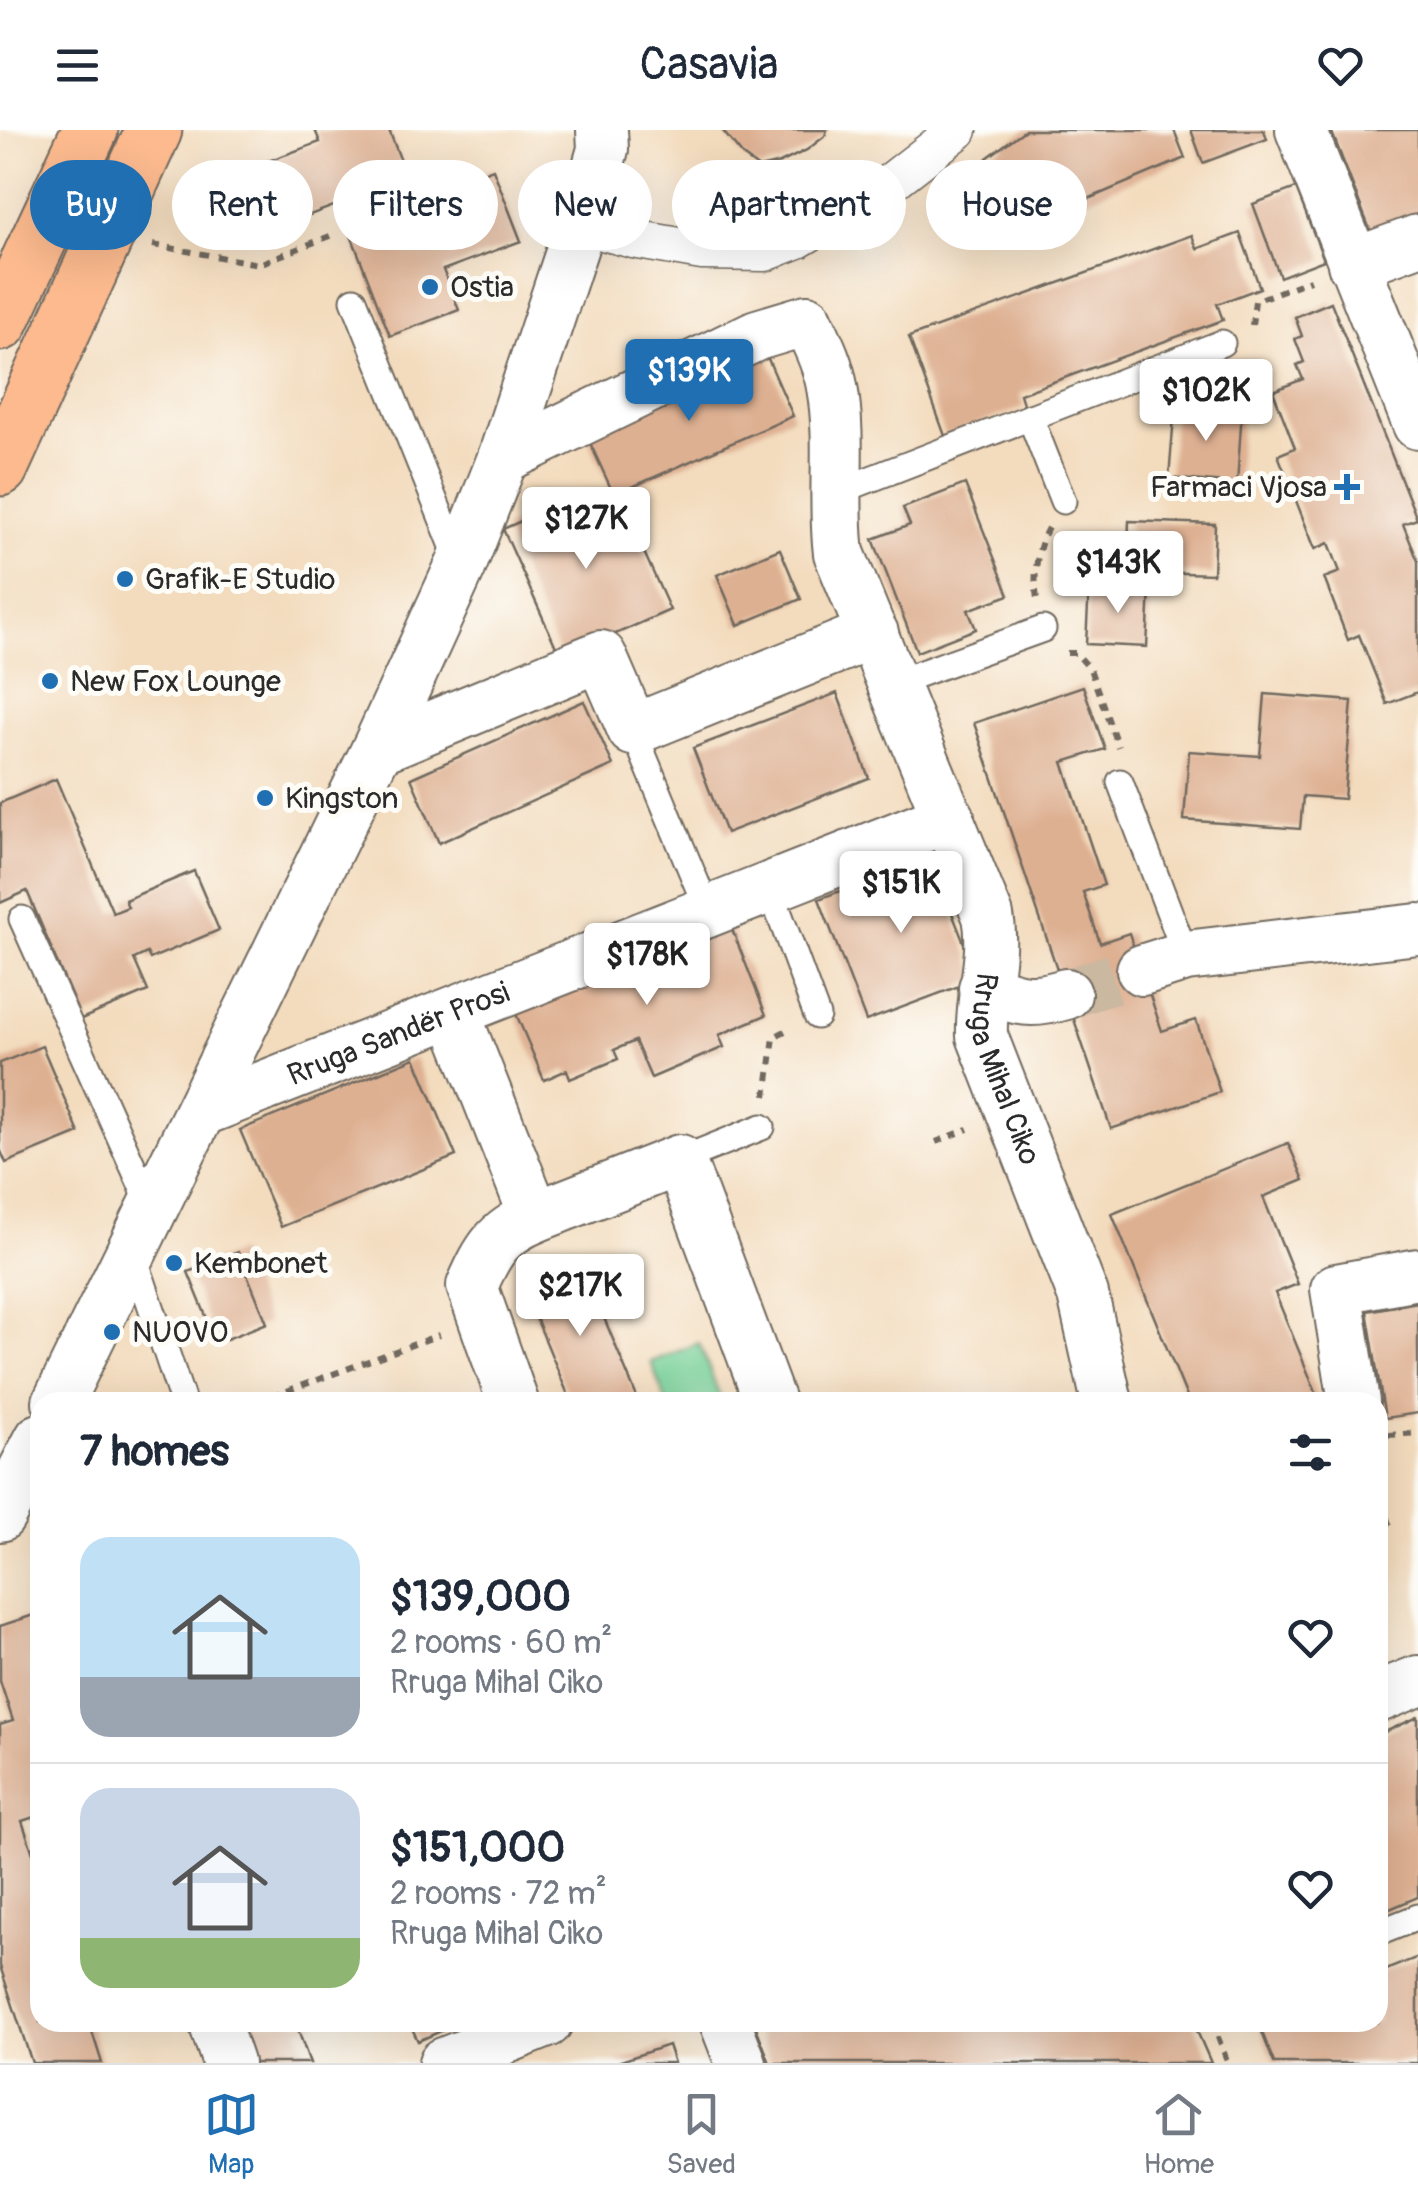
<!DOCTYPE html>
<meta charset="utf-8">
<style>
:root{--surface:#fff;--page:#f2f2f3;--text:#1f2937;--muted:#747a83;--line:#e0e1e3;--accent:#1f6fb2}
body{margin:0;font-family:Pangolin,sans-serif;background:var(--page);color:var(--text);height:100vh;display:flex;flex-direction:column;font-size:38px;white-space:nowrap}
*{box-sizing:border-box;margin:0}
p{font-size:32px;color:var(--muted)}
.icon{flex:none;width:55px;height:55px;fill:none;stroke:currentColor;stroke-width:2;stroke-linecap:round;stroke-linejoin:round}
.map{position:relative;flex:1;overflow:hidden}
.drawer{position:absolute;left:30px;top:1262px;width:1358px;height:640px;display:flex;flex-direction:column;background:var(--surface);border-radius:30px;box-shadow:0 10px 40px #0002}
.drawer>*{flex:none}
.banner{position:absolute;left:30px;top:30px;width:1360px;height:90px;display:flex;gap:20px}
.price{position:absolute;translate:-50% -85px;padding:0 22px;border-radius:10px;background:#fff;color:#222;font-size:32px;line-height:65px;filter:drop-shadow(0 2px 5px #0008)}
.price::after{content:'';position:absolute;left:50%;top:60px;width:30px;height:22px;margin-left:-15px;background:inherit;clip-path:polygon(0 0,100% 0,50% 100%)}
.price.active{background:var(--accent);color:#fff}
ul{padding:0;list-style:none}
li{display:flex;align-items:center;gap:30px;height:250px;padding:0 50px}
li+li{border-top:2px solid var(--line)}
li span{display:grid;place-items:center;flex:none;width:280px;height:200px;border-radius:30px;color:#555}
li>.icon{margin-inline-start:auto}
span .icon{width:120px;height:120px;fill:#fffc;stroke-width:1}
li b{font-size:42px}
h2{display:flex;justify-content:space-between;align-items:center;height:120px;padding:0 50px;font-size:42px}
.chip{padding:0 35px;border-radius:45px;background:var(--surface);box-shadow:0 10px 40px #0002;font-size:35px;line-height:90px}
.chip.active{background:var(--accent);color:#fff}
header{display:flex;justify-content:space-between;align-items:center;height:130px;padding:0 50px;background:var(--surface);font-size:45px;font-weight:600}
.menu{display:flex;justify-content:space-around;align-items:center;height:140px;border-top:2px solid var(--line);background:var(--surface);font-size:28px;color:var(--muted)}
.menu a{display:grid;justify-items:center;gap:5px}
.menu .active{color:var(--accent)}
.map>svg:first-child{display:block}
</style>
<header><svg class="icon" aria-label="menu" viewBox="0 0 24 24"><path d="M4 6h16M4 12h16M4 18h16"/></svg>Casavia<svg class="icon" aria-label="heart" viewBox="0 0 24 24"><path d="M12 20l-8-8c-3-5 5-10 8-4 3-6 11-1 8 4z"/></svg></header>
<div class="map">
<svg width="1418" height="1933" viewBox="0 0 1418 1933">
<rect width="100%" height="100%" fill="#fdfcf7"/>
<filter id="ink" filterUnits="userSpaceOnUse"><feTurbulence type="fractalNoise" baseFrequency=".01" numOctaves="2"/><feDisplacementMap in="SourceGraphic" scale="20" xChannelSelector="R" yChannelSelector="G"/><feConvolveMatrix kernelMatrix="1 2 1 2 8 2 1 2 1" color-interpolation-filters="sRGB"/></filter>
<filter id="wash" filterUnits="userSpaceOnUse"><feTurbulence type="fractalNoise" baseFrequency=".0048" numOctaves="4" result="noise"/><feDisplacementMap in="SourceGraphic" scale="40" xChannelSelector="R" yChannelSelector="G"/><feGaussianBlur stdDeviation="2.25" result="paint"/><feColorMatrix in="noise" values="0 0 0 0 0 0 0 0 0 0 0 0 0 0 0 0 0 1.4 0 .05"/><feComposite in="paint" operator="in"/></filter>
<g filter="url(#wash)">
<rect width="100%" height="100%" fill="#f3dbbd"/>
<polygon fill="#75cf96" stroke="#507d60" stroke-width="2.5" points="699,1213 722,1272 666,1272 651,1232"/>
<g id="blocks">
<g fill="#deb092">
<polygon points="315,0 389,0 415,68 493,39 521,111 443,140 459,180 390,206 339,74 264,102 241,41 320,12"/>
<polygon points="722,0 827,0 825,6 807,20 780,33 759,38 744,27"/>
<polygon points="1025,0 1174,0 1185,28 1010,102 1007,94 974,84 968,54 987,28"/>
<polygon points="1191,0 1264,0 1267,9 1203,33"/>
<polygon points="1331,0 1418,0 1418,94 1374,110"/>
<polygon points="1296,58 1324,130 1280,147 1253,74"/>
<polygon points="1240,103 1260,158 1217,174 1223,190 1020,264 1024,277 945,306 909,207 1192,105 1197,119"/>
<polygon points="1331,172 1417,389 1403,394 1418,431 1418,562 1387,574 1359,505 1348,510 1324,448 1340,442 1329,413 1315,419 1278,325 1295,318 1273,261 1303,249 1297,235 1304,232 1295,209 1302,206 1295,187"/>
<polygon points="765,222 793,286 614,365 585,302"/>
<polygon points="1175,274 1242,280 1237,354 1169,348"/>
<polygon points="965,354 1009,465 968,480 976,499 917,522 873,409 910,395 903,378"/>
<polygon points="585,363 594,383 621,371 670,480 561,528 503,399"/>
<polygon points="1129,391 1215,394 1213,444 1127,441"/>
<polygon points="780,419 801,469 738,495 717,445"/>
<polygon points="1089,455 1150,458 1147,517 1086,514"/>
<polygon points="1083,556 1105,619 1063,632 1104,755 1083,762 1100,813 1129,803 1162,901 1196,890 1220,962 1111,999 974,593"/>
<polygon points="837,563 869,648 726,703 693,618"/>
<polygon points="1265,564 1352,571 1344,669 1303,666 1300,699 1184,690 1189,621 1260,626"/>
<polygon points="584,571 613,635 439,713 411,648"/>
<polygon points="56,649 113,783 128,777 125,770 194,741 219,800 150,829 147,823 134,829 148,861 81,889 27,761 0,773 0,673"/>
<polygon points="950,719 964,752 943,760 978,849 866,891 819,769"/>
<polygon points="728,789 766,885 719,905 724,917 651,948 635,911 614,920 618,929 570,949 567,940 544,950 514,879"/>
<polygon points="42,916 79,1003 6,1033 0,1019 0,933"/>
<polygon points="415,928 456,1026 281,1097 240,1000"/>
<polygon points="1288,1013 1304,1050 1263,1067 1298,1154 1275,1163 1320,1272 1189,1272 1112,1084"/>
<polygon points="238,1122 267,1193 217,1213 188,1142"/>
<polygon points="582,1135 639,1272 571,1272 524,1159"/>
<polygon points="1418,1172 1418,1283 1385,1288 1367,1181"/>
<polygon points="1378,1361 1391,1394 1378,1399"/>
<polygon points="40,1483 40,1584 33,1586 40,1608 40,1685 22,1691 40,1744 40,1892 89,1892 102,1933 32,1933 0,1836 0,1595 13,1591 0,1551 0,1496"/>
<polygon points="1418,1587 1418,1767 1378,1784 1378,1605"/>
<polygon points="1418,1827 1418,1933 1274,1933 1258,1892 1378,1892 1378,1843"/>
<polygon points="242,1892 318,1892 298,1900 310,1933 249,1933 236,1894"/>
<polygon points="409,1892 462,1892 418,1911"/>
<polygon points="758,1892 1193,1892 1211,1933 770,1933 756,1897"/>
<polygon points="668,1915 674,1933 618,1933 618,1932"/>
</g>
</g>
</g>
<g filter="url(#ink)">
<use href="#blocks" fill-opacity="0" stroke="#71695e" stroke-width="2.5"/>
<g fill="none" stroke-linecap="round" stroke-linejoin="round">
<polyline stroke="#cbb8a0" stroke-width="50" stroke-dasharray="50 25" stroke-linecap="butt" points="1066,864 1142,840"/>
<defs>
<g id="service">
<polyline points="354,170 459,431"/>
<polyline points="1030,287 1063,371"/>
<polyline points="837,362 1222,213"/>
<polyline points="894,553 1043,499"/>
<polyline points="633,600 708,781"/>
<polyline points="1120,652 1186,826"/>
<polyline points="769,756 817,886"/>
<polyline points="22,789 153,1081"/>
<polyline points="680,1030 762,997"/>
<polyline points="133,1123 183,1272"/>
<polyline points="1378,1803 1418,1787"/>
</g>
<polyline id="pedestrian" points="580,95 633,109 702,121 765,122 798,109 881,60 958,0"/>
<g id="minor">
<polyline points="1301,0 1418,294"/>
<polyline points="1353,134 1418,110"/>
<path id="s1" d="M503,328L757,205L807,190C817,212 828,233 832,257C842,311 832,368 839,423L988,786C996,826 980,865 982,906L1083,1165L1107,1272"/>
<polyline points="377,619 601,526 633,600 873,503"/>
<polyline points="1142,840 1186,826 1418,799"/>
<path d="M984,858C1018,870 1030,875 1066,864"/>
<polyline points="454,882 535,1087 680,1030 770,1272"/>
<path id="s2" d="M201,981L949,687"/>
<polyline points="58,1272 377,619 461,435 503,328 590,65 603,19 602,0"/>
<path d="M513,1272L472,1156C488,1120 497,1103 535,1087"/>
<polyline points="1354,1272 1336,1159 1418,1144"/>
<polyline points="0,1386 40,1309"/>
<polyline points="1378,1567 1418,1551"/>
<polyline points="214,1892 228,1933"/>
<polyline points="725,1892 741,1933"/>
<polyline points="444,1933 547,1892"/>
</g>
<g id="primary">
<polyline points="0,193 90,0"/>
<polyline points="0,338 154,0"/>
</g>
</defs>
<use href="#service" stroke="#71695e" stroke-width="29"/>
<use href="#pedestrian" stroke="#71695e" stroke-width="41"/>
<use href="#minor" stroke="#71695e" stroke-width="54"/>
<use href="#primary" stroke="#71695e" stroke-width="59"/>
<g stroke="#71695e" stroke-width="6" stroke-dasharray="8 8" stroke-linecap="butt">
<polyline points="153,115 259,134 330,106"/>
<polyline points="1252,195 1255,171 1310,150"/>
<path d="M1037,468C1033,447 1037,417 1048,398"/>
<polyline points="1067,523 1076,523 1090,539 1118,617"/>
<polyline points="766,966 774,907 785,901"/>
<polyline points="936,1012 968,999"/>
<polyline points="257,1272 439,1205"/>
<polyline points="1388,1305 1418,1303"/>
<polyline points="1212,1892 1228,1933"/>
</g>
<use href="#service" stroke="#fff" stroke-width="25"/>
<use href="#pedestrian" stroke="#fff" stroke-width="38"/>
<use href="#minor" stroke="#fff" stroke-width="50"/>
<use href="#primary" stroke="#fcba8e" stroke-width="55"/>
</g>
</g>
<g fill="#1f6fb2" stroke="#fdfcf7" stroke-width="4">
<circle cx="430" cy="157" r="10"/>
<path d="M1342 342h10v10h10v10h-10v10h-10v-10h-10v-10h10z"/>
<circle cx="125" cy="449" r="10"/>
<circle cx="50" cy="551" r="10"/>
<circle cx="265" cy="668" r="10"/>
<circle cx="174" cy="1133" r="10"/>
<circle cx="112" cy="1202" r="10"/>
</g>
<g text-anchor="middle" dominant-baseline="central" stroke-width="10" stroke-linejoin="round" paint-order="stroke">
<g font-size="30" fill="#2b2b2b" stroke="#fdfcf7" text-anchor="start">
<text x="450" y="157">Ostia</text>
<text x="1327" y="357" text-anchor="end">Farmaci Vjosa</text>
<text x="145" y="449">Grafik-E Studio</text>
<text x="70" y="551">New Fox Lounge</text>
<text x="285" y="668">Kingston</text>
<text x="194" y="1133">Kembonet</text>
<text x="132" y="1202">NUOVO</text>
</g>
<g font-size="30" fill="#2b2b2b" stroke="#fdfcf7">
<text stroke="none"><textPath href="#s2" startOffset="212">Rruga Sandër Prosi</textPath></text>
<text stroke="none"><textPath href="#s1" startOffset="1122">Rruga Mihal Ciko</textPath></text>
</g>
</g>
</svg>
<b class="price active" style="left:689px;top:294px">$139K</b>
<b class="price" style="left:1206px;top:314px">$102K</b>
<b class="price" style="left:586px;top:442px">$127K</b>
<b class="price" style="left:1118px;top:486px">$143K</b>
<b class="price" style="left:901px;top:806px">$151K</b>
<b class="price" style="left:647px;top:878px">$178K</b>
<b class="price" style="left:580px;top:1209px">$217K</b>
<div class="banner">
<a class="chip active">Buy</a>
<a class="chip">Rent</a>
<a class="chip">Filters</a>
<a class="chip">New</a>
<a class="chip">Apartment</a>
<a class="chip">House</a>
</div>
<section class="drawer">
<h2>7 homes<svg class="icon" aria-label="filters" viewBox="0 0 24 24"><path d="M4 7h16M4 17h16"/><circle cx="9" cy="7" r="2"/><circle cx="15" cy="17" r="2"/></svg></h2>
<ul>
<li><span style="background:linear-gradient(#bfe0f5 70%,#9aa5b1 0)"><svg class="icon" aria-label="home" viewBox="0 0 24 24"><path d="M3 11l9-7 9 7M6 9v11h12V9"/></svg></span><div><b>$139,000</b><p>2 rooms · 60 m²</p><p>Rruga Mihal Ciko</p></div><svg class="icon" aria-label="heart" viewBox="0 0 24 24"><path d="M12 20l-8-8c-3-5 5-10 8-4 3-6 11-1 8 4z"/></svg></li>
<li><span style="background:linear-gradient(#c9d6e8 75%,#8fb573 0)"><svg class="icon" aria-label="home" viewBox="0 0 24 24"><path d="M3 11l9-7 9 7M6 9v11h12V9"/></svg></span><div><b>$151,000</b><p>2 rooms · 72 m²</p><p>Rruga Mihal Ciko</p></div><svg class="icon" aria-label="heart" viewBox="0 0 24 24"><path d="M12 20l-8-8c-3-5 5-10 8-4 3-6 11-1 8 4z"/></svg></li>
</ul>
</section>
</div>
<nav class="menu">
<a class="active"><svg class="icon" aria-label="map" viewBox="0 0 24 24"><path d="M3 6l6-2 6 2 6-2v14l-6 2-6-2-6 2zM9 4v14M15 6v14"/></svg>Map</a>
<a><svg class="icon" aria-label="saved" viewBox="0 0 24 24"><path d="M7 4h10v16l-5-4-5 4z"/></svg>Saved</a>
<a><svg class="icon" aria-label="home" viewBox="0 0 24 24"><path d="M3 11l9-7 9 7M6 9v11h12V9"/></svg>Home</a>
</nav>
